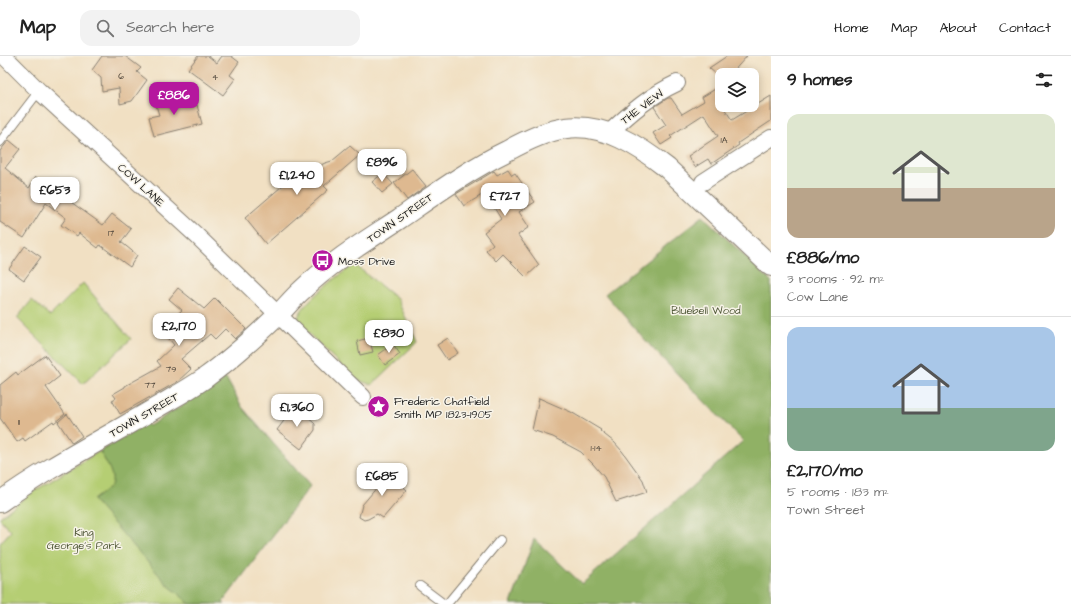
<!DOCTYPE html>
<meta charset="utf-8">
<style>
:root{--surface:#fff;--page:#f2f2f2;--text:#222;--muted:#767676;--line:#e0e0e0;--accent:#b5179e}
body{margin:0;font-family:"Architects Daughter",sans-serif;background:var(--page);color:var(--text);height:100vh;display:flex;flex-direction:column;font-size:15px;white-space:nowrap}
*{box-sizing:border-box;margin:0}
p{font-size:13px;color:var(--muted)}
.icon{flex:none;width:22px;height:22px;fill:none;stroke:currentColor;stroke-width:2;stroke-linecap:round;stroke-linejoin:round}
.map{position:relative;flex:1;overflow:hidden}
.panel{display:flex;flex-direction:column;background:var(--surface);width:300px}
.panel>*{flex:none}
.controls{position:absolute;left:715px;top:12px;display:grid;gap:8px}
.controls a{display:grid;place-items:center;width:44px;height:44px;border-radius:8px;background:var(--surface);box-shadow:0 2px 10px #0003;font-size:20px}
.price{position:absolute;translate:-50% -34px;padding:0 9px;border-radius:8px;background:#fff;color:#222;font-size:13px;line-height:26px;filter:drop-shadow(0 1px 2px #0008)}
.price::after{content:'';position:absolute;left:50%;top:24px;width:12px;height:9px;margin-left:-6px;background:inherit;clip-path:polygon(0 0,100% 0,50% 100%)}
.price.selected{background:var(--accent);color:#fff}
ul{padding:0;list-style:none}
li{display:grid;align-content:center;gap:8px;height:212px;padding:0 16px}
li+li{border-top:1px solid var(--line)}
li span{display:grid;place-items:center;height:124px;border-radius:12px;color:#555}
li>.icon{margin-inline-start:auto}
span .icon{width:72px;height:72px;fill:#fffc;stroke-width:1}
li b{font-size:17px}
h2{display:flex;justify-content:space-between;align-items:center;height:48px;padding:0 16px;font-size:17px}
header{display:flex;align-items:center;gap:24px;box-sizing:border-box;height:56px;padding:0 20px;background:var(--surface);border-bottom:1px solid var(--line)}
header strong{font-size:19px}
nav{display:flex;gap:22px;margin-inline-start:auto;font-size:14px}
.search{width:280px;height:36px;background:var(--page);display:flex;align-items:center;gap:10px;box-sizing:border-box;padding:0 14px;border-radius:12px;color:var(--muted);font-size:15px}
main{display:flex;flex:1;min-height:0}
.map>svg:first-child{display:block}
</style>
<header>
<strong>Map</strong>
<div class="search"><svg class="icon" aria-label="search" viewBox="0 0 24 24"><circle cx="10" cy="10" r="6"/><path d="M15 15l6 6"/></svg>Search here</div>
<nav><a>Home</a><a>Map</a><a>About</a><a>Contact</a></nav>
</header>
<main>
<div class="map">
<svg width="771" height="548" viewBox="0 0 771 548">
<rect width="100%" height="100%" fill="#f7f3e8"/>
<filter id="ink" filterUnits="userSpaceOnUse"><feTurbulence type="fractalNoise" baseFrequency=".025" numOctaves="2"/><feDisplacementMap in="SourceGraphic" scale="8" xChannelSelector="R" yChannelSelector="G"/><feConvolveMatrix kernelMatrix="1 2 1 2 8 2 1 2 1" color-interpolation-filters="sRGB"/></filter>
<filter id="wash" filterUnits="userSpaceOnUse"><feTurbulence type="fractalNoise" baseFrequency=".012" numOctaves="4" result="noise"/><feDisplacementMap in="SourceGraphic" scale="16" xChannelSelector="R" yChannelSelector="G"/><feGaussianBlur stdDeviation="0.9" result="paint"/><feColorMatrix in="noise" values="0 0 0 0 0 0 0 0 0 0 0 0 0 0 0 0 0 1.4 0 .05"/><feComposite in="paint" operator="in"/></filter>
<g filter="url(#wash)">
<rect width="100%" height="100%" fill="#f1e0c3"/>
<g fill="#b5ce73" stroke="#687548">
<path d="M354,208L397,243L417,286L372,329L355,323L307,276L301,268L298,262C302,245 340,220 354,208Z"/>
<polygon points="83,227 131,283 83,328 17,262 32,244 50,260"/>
<polygon points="108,390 126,421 148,465 178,508 213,548 0,548 0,487 11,475 0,463 0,461 31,437"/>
</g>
<g fill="#90b165" stroke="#566640">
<polygon points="703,160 771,225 771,548 511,548 534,483 582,528 743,385 654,294 605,238"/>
<path d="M226,322L242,351L310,430L223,546L225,548H190L167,528L93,444C98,440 104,436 109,432C118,422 105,405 100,396L146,367L149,370Z"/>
</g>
<g id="blocks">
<g fill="#deb990">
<polygon points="102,0 125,0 141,12 137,16 147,24 132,45 120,48 119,32 102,35 101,22 92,14"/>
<polygon points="198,0 208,0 217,7 222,0 231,0 239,6 230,19 235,23 223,39 188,13"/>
<polygon points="727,0 747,0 730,19 717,19 709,12"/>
<polygon points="722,29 722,49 732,64 771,40 771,65 738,87 739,89 711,108 708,103 695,111 688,100 718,80 704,58 670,80 672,82 661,89 653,77 666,69 654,51 668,42 671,42 682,58 704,45 702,41"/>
<polygon points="176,41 177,45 186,43 188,51 197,49 202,68 154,80 149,61 159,59 155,46"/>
<polygon points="9,84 20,93 5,112 29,132 36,121 103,169 112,158 131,173 121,186 137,199 130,211 100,189 98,192 79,177 77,180 61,169 66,162 46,147 24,182 0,166 0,95"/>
<polygon points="350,90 360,99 324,130 328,134 266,188 245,162 310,106 315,112 325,107 332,105"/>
<polygon points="412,113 426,130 407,144 394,127"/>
<polygon points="508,113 512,119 515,117 535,146 519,156 529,171 518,179 539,209 526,221 503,198 496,205 486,194 493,188 484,176 501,163 485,137 464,150 456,138 494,115 497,119"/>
<polygon points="383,117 393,128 382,137 372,126"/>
<polygon points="25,190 41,201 24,224 9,213"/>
<polygon points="178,232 204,253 215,242 246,273 235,283 225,273 215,283 210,278 181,303 191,313 177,326 120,358 112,344 116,342 113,338 125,331 125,330 161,310 157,305 174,289 161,273 182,254 169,243"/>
<polygon points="369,282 373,296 360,299 357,285"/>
<polygon points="448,282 458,297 447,304 437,289"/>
<polygon points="393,288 400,298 385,309 378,299"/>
<polygon points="45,299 60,320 46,331 65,358 54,367 53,365 25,385 23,382 17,386 0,362 0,329 16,316 18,319"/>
<polygon points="539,342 571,356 601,374 600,375 614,386 622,395 643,424 647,436 616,446 604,421 593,408 581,396 553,381 532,374"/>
<polygon points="301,355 315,368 315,374 301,393 277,374 286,362 286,356"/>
<polygon points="67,358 82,380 72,387 58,366"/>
<polygon points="383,413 407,434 383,462 377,458 368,463 364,464 359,461 362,449 379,429 374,424"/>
</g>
</g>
</g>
<g filter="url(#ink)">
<use href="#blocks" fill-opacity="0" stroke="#867e70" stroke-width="1"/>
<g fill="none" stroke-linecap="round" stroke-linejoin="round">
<defs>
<g id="service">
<polyline points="0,86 39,35"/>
<polyline points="420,530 444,548"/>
<polyline points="447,548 500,484"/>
</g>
<g id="minor">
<polyline points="4,0 39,35 196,179 363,341"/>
<path d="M609,77C630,57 651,39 677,27"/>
<polyline points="703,126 771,82"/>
</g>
<path id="tertiary" d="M0,446C48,411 102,384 154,353C171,343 188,334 205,322C231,303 254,282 277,260C286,251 293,242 302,234C331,206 366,185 399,163C434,139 468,114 507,95C525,85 545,75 566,72C604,67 639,90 667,112L771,210"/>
</defs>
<use href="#service" stroke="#867e70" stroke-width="10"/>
<use href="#minor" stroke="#867e70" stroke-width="18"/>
<use href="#tertiary" stroke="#867e70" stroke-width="22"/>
<use href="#service" stroke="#fff" stroke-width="8"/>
<use href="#minor" stroke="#fff" stroke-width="16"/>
<use href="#tertiary" stroke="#fff" stroke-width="20"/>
</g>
</g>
<defs>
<symbol id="bus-disc" viewBox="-11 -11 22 22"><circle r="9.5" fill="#b5179e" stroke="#f7f3e8"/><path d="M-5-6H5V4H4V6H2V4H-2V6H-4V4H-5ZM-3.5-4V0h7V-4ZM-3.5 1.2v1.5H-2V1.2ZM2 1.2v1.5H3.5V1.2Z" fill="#fff"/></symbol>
<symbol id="sight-disc" viewBox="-11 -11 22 22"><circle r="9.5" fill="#b5179e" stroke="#f7f3e8"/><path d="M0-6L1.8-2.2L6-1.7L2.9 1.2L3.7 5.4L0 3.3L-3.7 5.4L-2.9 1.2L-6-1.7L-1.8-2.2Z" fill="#fff"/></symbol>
</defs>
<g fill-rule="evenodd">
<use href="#bus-disc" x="310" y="192" width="25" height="25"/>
<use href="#sight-disc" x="366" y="338" width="25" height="25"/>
</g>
<g text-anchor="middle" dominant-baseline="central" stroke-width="3" stroke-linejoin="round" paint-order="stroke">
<g font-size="9" fill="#4c4339">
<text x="121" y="20">6</text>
<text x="215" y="21">4</text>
<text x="724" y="84">1A</text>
<text x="111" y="177">17</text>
<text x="171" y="313">79</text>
<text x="150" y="329">77</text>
<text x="19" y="366">11</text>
<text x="596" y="392">1-14</text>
</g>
<g font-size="11" fill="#1c1c1c" stroke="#f7f3e8">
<text transform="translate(642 51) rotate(-37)">THE VIEW</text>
<text transform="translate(141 129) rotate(42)">COW LANE</text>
<text transform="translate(400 162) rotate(-35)">TOWN STREET</text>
<text transform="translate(144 359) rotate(-30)">TOWN STREET</text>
</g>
<g font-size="11" fill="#1c1c1c" stroke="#f7f3e8" text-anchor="start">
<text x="338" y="205">Moss Drive</text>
<text x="394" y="345">Frederic Chatfield<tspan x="394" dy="13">Smith MP 1823-1905</tspan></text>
</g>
<g font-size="11" fill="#525a3a" stroke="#f7f3e8">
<text x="706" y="254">Bluebell Wood</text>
<text x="84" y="476">King<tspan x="84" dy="13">George's Park</tspan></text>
</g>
</g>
</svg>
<div class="controls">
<a><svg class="icon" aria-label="layers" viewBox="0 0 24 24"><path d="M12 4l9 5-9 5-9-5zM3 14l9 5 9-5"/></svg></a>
</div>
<b class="price selected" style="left:174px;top:60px">£886</b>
<b class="price" style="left:382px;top:127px">£896</b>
<b class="price" style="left:297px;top:140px">£1,240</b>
<b class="price" style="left:55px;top:155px">£653</b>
<b class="price" style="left:505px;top:161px">£727</b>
<b class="price" style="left:179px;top:291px">£2,170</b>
<b class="price" style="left:389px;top:298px">£830</b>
<b class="price" style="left:297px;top:372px">£1,360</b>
<b class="price" style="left:382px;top:441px">£685</b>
</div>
<section class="panel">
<h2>9 homes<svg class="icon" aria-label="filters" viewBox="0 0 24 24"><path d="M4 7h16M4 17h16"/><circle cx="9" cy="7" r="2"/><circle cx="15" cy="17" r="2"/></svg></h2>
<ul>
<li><span style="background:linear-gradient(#dfe7d0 60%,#b9a48a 0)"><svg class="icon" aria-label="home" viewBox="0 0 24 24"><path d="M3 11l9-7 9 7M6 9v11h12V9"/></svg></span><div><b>£886/mo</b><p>3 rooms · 92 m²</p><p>Cow Lane</p></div></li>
<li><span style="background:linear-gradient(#a9c7e8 65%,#7fa58c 0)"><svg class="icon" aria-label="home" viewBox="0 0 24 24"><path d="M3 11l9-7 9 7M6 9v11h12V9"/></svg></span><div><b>£2,170/mo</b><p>5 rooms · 183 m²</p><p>Town Street</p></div></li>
</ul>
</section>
</main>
